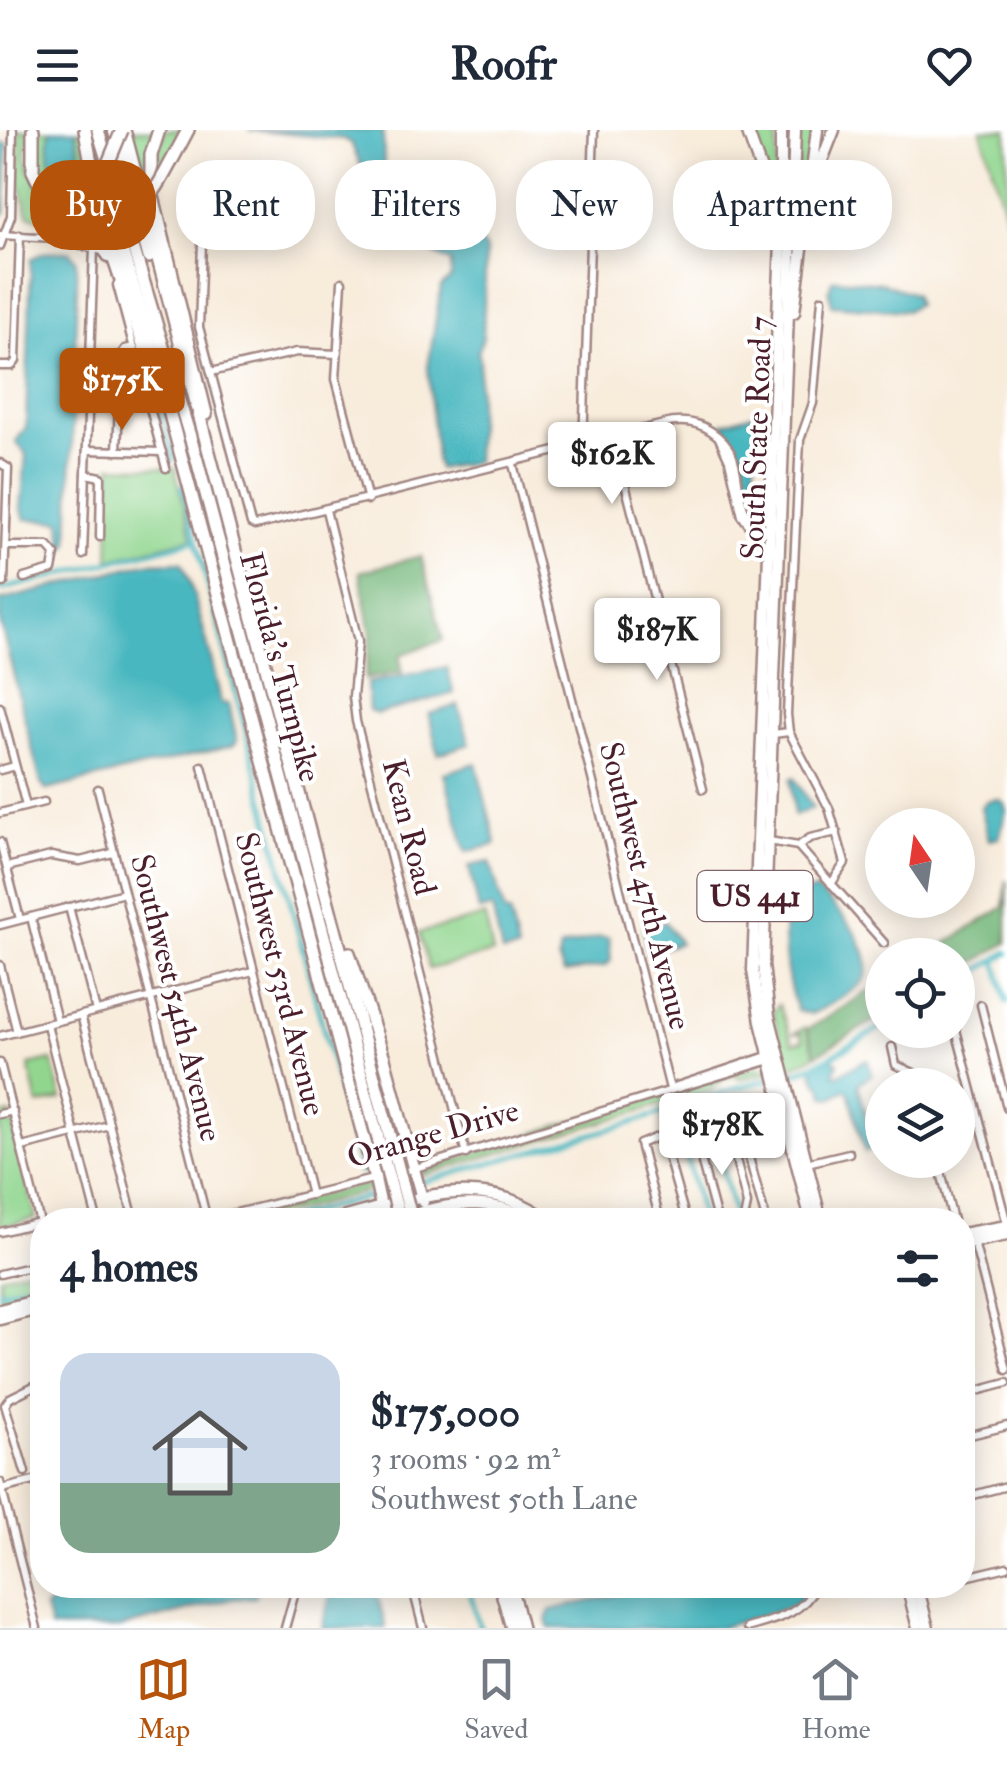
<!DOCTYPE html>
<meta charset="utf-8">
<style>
:root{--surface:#fff;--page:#f2f2f3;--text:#1f2937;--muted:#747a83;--line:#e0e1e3;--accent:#b45309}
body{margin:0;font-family:"IM FELL Double Pica",serif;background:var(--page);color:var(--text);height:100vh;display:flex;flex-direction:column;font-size:38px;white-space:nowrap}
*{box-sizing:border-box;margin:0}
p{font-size:32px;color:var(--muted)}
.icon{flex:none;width:55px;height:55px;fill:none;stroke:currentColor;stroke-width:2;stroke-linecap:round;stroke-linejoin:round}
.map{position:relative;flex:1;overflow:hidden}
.side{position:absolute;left:30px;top:1078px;width:945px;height:390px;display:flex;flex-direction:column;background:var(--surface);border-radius:40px;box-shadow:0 5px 25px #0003}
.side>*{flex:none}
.guide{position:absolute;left:30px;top:30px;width:948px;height:90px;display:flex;gap:20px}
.needle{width:65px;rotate:347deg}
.fabs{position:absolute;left:865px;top:678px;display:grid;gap:20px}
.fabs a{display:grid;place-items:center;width:110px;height:110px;border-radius:50%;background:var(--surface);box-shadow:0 5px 25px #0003;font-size:50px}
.price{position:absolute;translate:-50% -85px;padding:0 22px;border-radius:10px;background:#fff;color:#222;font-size:32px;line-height:65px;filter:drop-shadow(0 2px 5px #0008)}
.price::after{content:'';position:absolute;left:50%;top:60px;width:30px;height:22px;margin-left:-15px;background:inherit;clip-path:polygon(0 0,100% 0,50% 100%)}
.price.selected{background:var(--accent);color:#fff}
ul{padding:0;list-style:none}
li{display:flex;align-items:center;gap:30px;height:250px;padding:0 30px}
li+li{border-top:2px solid var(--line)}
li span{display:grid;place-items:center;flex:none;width:280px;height:200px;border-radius:30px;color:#555}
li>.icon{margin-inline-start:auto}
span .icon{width:120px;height:120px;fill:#fffc;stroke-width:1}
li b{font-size:42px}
h2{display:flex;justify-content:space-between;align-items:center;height:120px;padding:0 30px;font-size:42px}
.chip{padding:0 35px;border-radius:40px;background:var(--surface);box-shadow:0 5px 25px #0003;font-size:35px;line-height:90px}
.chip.selected{background:var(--accent);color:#fff}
header{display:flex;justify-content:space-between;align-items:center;height:130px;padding:0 30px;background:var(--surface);font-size:45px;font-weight:700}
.dock{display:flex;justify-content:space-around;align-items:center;height:140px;border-top:2px solid var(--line);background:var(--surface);font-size:28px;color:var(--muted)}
.dock a{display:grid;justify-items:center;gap:5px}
.dock .selected{color:var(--accent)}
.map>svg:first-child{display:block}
</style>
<header><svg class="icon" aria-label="menu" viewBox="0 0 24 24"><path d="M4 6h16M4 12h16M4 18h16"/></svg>Roofr<svg class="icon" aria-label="heart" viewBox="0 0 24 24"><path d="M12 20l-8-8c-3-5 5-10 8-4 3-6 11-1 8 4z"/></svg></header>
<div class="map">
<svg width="1007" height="1498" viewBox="0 0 1007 1498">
<rect width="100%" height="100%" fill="#fff"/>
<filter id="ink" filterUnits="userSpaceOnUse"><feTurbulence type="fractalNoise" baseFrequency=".01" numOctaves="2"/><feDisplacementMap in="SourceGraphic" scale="20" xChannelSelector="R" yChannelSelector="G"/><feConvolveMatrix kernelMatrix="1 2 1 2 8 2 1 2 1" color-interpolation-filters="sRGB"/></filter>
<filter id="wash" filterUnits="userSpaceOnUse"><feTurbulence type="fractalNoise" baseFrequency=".0048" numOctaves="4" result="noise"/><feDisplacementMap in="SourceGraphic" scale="40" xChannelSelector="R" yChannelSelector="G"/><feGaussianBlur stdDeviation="2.25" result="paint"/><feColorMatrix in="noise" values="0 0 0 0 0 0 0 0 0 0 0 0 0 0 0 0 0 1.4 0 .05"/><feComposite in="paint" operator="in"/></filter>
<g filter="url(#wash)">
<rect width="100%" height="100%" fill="#f8ecdb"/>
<g fill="#91d68f" stroke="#6e7a5d" stroke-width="2.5">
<polygon points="19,0 29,0 26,23 29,42 37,0 50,0 50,23 87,72 76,0 82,0 103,108 28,85 19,51"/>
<polygon points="130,0 154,0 145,43 141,44"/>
<polygon points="165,0 184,0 156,50 157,28"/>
<polygon points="750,0 777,0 777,94"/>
<polygon points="799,0 814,0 794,152"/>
<polygon points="981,0 1007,0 1007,90"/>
<polygon points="111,336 175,338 192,408 109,430"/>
<polygon points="485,786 493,823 429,839 419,803"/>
<polygon points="779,875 793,913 803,911 801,903 793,904 806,897 816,925 790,938 787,938 773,881"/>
<polygon points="52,930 62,969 38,975 29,935"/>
<polygon points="756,937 767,939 768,943 739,949 735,945 724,949 711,960 420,1046 424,1040 553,997"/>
<polygon points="10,984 36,1088 0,1097 0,986"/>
<path d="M368,1054L374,1059C323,1073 270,1090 216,1090Z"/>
<polygon points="42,1135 42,1165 0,1176 0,1146"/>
</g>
<g fill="#74b77a" stroke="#5f6b52" stroke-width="2.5">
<polygon points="421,426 443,510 400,525 402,542 365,549 371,504 360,442"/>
<polygon points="1007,750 1007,813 958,842 958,825 927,825 1004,777"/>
<polygon points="882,853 882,886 816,925 807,900"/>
</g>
<g fill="#48b7c0" stroke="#496b76" stroke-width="2.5">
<path d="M50,0H76L87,72L73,71C52,53 46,27 50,0Z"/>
<polygon points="249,0 383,0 384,33 398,92 433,105 483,115 486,120 483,207 478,222 480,231 475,332 439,339 436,330 428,237 441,157 451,148 451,132 390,102 351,13 343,9"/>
<polygon points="0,14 8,14 5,83 0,83"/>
<polygon points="70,121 76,130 77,157 69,414 66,418 63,416 61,391 25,389 21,378 26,324 16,312 26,297 31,129 43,123"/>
<polygon points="837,149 882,153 914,164 917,174 906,181 832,175 829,161 832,150"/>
<polygon points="753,284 757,290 754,357 751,360 740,321 723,293"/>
<path d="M181,432C191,444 217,551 221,573L229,574L237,611L233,616L46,660L41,654L0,491V471L145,433Z"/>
<polygon points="447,537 454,563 377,584 369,581 367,553"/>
<polygon points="458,575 470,614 438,624 429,584"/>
<polygon points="476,633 496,712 494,715 466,722 444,643"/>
<polygon points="794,647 813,678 794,686 791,649"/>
<polygon points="998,669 1004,673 1006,681 999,708 989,710 981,677 987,671"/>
<polygon points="490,732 505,783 510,783 518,820 502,823 492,778 479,781 469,736"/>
<path d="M815,760C835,773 878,821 865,848C860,859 823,879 811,884L797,880C787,854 775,787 795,767Z"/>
<polygon points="665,792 680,813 647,823 643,797"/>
<polygon points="599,807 609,808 611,831 605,836 564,843 558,829 560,818"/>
<polygon points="833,928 838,933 834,944 837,945 867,929 872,945 859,953 859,957 875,1019 865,1022 849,962 846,960 831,968 825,967 821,954 817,953 811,936"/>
<polygon points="98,1455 257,1455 255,1467 232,1469 119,1498 50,1498 45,1478 56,1467"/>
<polygon points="345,1455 375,1455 386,1498 322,1498 331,1462"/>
<polygon points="659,1455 811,1455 795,1476 718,1498 550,1498 547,1490 550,1480"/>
</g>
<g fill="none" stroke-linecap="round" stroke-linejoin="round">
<g stroke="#48b7c0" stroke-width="5">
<polyline points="159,276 174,330"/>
<polyline points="182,356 361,1043"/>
<polyline points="0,460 196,410"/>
<polyline points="996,830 1007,872"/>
<polyline points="705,969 715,983 712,999 735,1089"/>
<polyline points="675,979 702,1090"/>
<path d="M716,984C730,1000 745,1002 764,991L769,975"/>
<polyline points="416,1054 635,992 735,958"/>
<polyline points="283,1090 391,1061"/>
<polyline points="0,1162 42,1151"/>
<polyline points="468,1455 480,1498"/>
</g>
<g stroke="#48b7c0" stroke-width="6">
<polyline points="958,853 1007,823"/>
<polyline points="735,958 796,943 825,930 882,897"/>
</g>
</g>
</g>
<g filter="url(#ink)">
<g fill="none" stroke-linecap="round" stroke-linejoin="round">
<defs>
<g id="minor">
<path d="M204,55L199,197L251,394L255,396L664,294C680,290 696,291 711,301C748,326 730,354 748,387C753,395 761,397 769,399"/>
<polyline points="0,105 56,108 102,121 108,129"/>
<polyline points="0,116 11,86 13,0"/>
<polyline points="342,152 336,249 368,370"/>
<polyline points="117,155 166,338"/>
<polyline points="0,236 12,236 16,231 20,105"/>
<polyline points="211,242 297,222 337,224"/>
<polyline points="613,307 703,659"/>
<polyline points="719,308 729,330 742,386 751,398 766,402"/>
<polyline points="583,315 594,0"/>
<polyline points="87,320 162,322"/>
<polyline points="117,321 121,225 125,219 134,217"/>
<polyline points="0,333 8,338 4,453"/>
<polyline points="513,334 670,959"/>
<polyline points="86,344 101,347 100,407"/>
<polyline points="326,380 358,511 353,567 356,591 466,1024"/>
<polyline points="6,416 48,416 55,424 52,440 24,448"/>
<polyline points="83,425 94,118"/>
<polyline points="0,577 26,676"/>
<polyline points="789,602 829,678 845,733 831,754"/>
<polyline points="773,604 789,602 787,584 800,310 813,273 822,169"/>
<polyline points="202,636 311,1065"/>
<polyline points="0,640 15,636"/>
<polyline points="98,659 207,1090"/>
<polyline points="0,683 44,672"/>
<polyline points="769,711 798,716 884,813"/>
<polyline points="0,712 20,789"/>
<polyline points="798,716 810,708 837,702"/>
<polyline points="7,737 51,726 80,731 113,723"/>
<polyline points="69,777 96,881"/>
<polyline points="31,787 57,891"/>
<polyline points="0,795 124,763"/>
<polyline points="0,835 17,902"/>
<polyline points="981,875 1007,978"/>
<polyline points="81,885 134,1090"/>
<polyline points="47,895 97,1090"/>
<polyline points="956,900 1007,1094"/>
<polyline points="0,906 253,841"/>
<polyline points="892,917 896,935 914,943 918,955"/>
<polyline points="0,933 42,1101"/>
<polyline points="671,958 773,924"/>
<polyline points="0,984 13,981"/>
<polyline points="731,1010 747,1074 744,1090"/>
<polyline points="22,1017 109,995"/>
<polyline points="747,1020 766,1090"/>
<polyline points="938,1030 953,1090"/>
<polyline points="702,1033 717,1090"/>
<polyline points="807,1033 849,1023"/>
<polyline points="399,1043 774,929"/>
<polyline points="208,1090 377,1048"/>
<polyline points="660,1090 640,1014 662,1005 686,1090"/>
<polyline points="0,1102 40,1092"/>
<polyline points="974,1112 1007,1240"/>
<polyline points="0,1144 42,1134"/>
<polyline points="962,1229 971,1263"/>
<polyline points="962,1265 1007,1253"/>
<polyline points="962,1307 1007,1296"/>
<polyline points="25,1342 5,1275 10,1268 42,1252"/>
<polyline points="0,1352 37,1498"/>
<polyline points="2,1359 42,1349"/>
<polyline points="962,1368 1007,1356"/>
<polyline points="962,1448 1007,1437"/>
<polyline points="412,1455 423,1498"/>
<polyline points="919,1460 937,1455"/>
<polyline points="285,1498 297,1455"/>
<path d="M747,1498C777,1489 801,1485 817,1455"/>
</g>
<g id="major">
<polyline points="747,0 769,63 775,107"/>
<polyline points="781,0 781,110 753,840 761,892 811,1090"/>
<polyline points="795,0 763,835 769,886 821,1090"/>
<polyline points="814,51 834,0"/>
<polyline points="794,182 817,0"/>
<polyline points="414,1039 423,1072"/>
<polyline points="375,1049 384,1090"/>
<path d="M421,1082C460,1071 496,1070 531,1090"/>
<path d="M335,1090C403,1072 484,1039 547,1090"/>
<polyline points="962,1104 1007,1096"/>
<polyline points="962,1114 1007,1105"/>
<polyline points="0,1180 42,1169"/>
<polyline points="0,1189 42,1178"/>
<polyline points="907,1455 918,1498"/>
<polyline points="917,1455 928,1498"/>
</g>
<g id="highway">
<polyline points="33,0 33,41"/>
<polyline points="85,0 103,98 144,217"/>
<polyline points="98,0 197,330 357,930"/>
<polyline points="114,0 149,127"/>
<polyline points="124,0 369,928"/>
<polyline points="159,0 151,25 151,58 206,284"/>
<polyline points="171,32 188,0"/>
<polyline points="106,70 147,199"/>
<polyline points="146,195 375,1049"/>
<polyline points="349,823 384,928 414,1039"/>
<polyline points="425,1081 427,1090"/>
<polyline points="500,1455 512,1498"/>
<polyline points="510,1455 521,1498"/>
</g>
</defs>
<use href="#minor" stroke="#a18683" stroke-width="11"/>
<use href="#major" stroke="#a18683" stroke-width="15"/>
<use href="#highway" stroke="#a18683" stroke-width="16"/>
<use href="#minor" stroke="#fff" stroke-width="6"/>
<use href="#major" stroke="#fff" stroke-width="10"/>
<use href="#highway" stroke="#fff" stroke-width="11"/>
<defs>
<g id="highway-bridge">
<path d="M33,41C50,83 98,104 138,77C154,66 162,48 171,32"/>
<polyline points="106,70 109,31 122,0"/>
<polyline points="369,928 412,1090"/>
<polyline points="357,930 400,1090"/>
</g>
</defs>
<use href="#highway-bridge" stroke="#a18683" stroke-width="16" stroke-linecap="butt"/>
<use href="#highway-bridge" stroke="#fff" stroke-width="11"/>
</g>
</g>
<g text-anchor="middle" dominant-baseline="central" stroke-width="8" stroke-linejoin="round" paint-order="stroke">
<rect fill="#fff" stroke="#80626b" stroke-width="2.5" x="697.5" y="741" width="115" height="50" rx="8"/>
<g font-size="30" font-weight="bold" fill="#4a1f2b">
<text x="755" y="766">US 441</text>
</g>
<g font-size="32" fill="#4a1f2b" stroke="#fff">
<text transform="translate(757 308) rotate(-88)">South State Road 7</text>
<text transform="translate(280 537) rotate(75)">Florida's Turnpike</text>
<text transform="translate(409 697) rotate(76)">Kean Road</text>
<text transform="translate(645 756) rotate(76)">Southwest 47th Avenue</text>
<text transform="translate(280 844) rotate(76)">Southwest 53rd Avenue</text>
<text transform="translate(176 868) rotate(76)">Southwest 54th Avenue</text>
<text transform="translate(433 1004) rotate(-16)">Orange Drive</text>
</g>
</g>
</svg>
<div class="fabs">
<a><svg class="needle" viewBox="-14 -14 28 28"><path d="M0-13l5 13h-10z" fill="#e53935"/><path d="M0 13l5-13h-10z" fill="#747a83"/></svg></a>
<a><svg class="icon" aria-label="locate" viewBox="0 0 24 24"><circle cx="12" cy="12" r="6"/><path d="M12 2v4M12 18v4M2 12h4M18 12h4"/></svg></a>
<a><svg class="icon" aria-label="layers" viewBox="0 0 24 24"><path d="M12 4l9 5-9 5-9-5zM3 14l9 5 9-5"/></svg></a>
</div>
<b class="price selected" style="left:122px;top:303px">$175K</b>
<b class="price" style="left:612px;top:377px">$162K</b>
<b class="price" style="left:657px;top:553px">$187K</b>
<b class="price" style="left:722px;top:1048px">$178K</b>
<div class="guide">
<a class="chip selected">Buy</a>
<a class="chip">Rent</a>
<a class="chip">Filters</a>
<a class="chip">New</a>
<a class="chip">Apartment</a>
</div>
<section class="side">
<h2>4 homes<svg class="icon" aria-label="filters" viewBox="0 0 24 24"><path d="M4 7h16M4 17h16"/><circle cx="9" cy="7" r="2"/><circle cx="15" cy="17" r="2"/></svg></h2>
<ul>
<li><span style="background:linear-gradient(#c9d6e8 65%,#7fa58c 0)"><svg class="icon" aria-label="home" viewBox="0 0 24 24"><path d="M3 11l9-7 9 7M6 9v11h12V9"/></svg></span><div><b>$175,000</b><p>3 rooms · 92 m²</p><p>Southwest 50th Lane</p></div></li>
</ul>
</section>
</div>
<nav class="dock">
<a class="selected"><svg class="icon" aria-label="map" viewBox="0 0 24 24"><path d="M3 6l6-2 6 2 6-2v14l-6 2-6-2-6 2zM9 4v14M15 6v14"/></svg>Map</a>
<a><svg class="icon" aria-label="saved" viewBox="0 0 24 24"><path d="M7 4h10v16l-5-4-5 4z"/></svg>Saved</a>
<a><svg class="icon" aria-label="home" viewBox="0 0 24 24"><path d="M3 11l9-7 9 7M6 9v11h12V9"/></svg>Home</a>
</nav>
